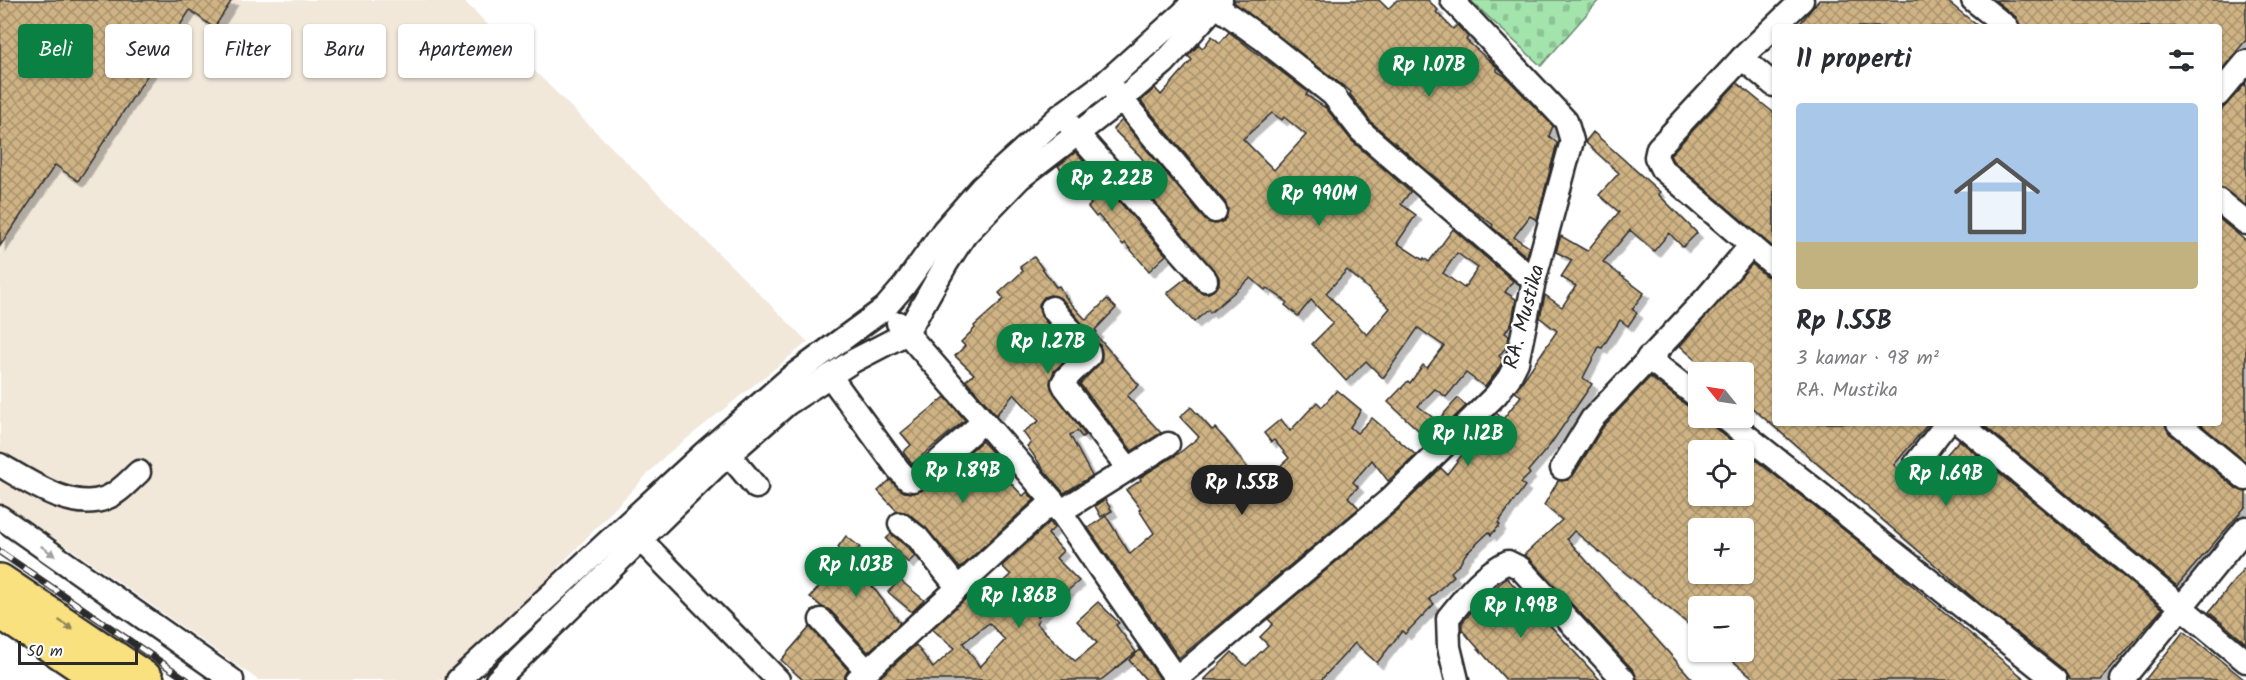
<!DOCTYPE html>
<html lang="id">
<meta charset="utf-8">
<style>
:root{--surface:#fff;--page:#f7f7f7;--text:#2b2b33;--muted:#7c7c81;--accent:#0b8043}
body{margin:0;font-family:Kalam,sans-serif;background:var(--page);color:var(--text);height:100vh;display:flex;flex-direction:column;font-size:22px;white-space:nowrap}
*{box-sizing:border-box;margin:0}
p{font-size:20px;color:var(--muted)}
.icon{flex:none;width:33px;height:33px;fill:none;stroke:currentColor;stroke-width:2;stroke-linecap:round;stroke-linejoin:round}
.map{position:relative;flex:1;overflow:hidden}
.sheet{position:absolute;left:1772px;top:24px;width:450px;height:402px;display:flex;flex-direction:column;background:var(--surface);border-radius:6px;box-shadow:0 2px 4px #0004}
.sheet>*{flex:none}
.guide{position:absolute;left:18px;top:24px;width:570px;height:54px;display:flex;gap:12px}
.needle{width:39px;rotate:300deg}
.tools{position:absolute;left:1688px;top:362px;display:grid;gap:12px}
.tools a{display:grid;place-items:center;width:66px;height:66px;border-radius:6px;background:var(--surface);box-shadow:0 2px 4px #0004;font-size:30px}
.scale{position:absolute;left:18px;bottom:15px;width:120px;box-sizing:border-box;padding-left:6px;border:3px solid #2b2b2b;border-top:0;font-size:16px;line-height:21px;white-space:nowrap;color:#2b2b2b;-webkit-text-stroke:4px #fff;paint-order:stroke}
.price{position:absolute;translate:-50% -51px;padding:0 14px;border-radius:21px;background:var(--accent);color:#fff;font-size:20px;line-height:39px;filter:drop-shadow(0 2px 3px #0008)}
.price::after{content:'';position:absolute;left:50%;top:36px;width:18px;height:14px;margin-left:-9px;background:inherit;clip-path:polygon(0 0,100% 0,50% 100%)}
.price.selected{background:#222;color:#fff}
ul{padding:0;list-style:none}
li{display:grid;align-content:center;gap:12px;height:318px;padding:0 24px}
li span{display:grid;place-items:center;height:186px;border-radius:6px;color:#555}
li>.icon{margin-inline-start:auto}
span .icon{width:108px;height:108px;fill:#fffc;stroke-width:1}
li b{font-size:26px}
h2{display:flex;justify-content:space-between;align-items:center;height:72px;padding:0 24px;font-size:26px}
.tag{padding:0 21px;border-radius:6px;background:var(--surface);box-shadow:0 2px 4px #0004;font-size:21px;line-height:54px}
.tag.selected{background:var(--accent);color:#fff}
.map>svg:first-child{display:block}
</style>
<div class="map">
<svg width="2246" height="680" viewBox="0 0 2246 680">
<defs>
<pattern id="cemetery-stones" width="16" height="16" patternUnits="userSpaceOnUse" patternTransform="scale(1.5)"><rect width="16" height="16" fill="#a3e3ac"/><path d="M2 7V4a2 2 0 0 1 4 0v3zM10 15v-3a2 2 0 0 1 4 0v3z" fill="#8cc394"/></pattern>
<pattern id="building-cross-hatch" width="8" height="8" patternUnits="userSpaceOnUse" patternTransform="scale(1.5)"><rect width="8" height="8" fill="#cfb384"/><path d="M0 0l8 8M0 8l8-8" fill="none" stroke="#a8926c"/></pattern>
<filter id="shadow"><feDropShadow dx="5.5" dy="5.5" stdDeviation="0" flood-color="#0004"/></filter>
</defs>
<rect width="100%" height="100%" fill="#fff"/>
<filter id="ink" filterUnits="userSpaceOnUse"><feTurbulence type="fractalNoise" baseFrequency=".0167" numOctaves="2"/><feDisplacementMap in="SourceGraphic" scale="12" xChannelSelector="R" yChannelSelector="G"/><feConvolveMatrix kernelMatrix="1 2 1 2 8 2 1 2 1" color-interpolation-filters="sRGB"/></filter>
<g filter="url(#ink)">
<polygon fill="#f1e8da" points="0,0 463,0 808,342 665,456 505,623 445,680 258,680 74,551 0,503"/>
<polygon fill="url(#cemetery-stones)" stroke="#67876c" stroke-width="1.5" points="1470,0 1599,0 1541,66"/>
<g fill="url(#building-cross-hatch)" stroke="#2b2b2b" stroke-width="1.5" fill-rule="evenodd" filter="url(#shadow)">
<polygon points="0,0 232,0 214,28 190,10 78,181 55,165 0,246"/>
<polygon points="1234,0 1379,0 1388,9 1397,0 1428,0 1438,10 1436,12 1453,29 1457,25 1468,37 1466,40 1497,67 1497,71 1506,77 1553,126 1549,136 1557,143 1537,220 1530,216 1514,237 1529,247 1527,257 1492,227 1493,225 1472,209 1371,122 1350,94 1351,92 1234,2"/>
<polygon points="1819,0 1946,0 1979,27 1797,27"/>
<polygon points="1995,0 2246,0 2246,40 2218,74 2218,27 2020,27 2016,17"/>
<path d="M1229,32L1308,92L1306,95L1326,108L1352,141L1410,192L1401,204L1416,215L1397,243L1423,260L1424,258L1429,262L1453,229L1513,281L1505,292L1516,299L1512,322L1505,333L1509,336L1507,346L1499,356L1503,360L1497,371L1485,387L1466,373L1446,397L1435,389L1418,406L1441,424L1429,440L1388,402L1408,381L1410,383L1423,365L1427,368L1444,346L1418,328L1383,378L1366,361L1346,381L1312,344L1333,323L1311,300L1298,316L1285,305L1287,302L1267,288L1265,290L1251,278L1210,313L1208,310L1194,322L1167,293L1186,278L1201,293H1209L1219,285V277L1137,181L1148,167L1140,156L1113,129L1122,120L1205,220L1210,223L1217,224L1224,221L1228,209L1225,202L1141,101L1155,88L1161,95L1192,60L1188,56L1199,45L1203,48L1212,36L1220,43ZM1272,113L1282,120L1284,117L1306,135L1274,170L1243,139ZM1457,253L1478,268L1464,288L1443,273ZM1347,270L1390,308L1367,335L1326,293Z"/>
<polygon points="1737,83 1774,113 1774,248 1673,161 1670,155"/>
<polygon points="2246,83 2246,206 2218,186 2218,114"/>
<polygon points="1593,132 1660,192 1658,194 1697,233 1683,247 1669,233 1654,251 1630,230 1603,262 1644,293 1632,309 1637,313 1628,326 1620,320 1602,348 1599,347 1583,378 1592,384 1550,445 1528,471 1530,474 1521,483 1525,486 1498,523 1500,525 1491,535 1489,532 1465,555 1460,564 1451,572 1454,576 1429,599 1434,604 1405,634 1402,631 1377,663 1355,643 1321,680 1204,680 1232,652 1246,666 1268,645 1260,637 1273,624 1268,619 1398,510 1441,468 1447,474 1464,452 1461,449 1496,413 1503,419 1521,396 1515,392 1557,331 1540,318 1545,295 1562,307 1576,286 1561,277 1572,260 1556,252 1560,238 1561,236 1587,251 1619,212 1599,195 1619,173 1585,142"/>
<polygon points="1076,152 1166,255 1149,271 1125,243 1123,245 1098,215 1096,217 1088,207 1091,204 1058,166"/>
<polygon points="2218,218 2246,241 2246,462 2199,423 2218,423"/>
<polygon points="1034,257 1056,287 1059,286 1067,299 1086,320 1107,299 1116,308 1095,330 1097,332 1095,334 1139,385 1127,396 1161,433 1132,451 1080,384 1101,362 1102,353 1100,345 1062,299 1050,295 1044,297 1039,304 1041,316 1072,354 1054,371 1050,382 1051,388 1085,435 1082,437 1077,431 1070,435 1092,476 1064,493 1044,470 1027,446 1031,443 1023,432 1039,421 1014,394 996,415 966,380 974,374 955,356 965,346 961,342 975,328 974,326 1004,299 999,293 1023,271 1020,267"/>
<polygon points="1752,264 1766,276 1774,278 1774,423 1929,423 1894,465 1919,487 1959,440 2162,609 2101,680 2070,680 2063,669 1985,608 1743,400 1743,372 1710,372 1680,346"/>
<path d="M1650,377L1690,408L1698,410V417H1709L1715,428L1743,450H1698V495H1743V450L1878,557L2026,680H1756L1721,651H1743V606H1698V632L1574,531L1567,539L1693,680H1637L1634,671L1530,559L1524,555L1562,520L1544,505L1558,481L1568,480L1573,476L1603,427ZM1698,528H1743V573H1698Z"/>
<polygon points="1337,390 1361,410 1350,427 1357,433 1372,418 1416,455 1388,481 1372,460 1353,482 1358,487 1348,497 1359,508 1179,658 1088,528 1106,516 1130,554 1154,533 1139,510 1141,509 1126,490 1141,480 1139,478 1178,454 1199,437 1180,417 1191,407 1212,430 1215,428 1225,439 1260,484 1289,458 1274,440 1271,442 1264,433 1281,419 1290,431 1317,402 1322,407"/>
<polygon points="945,397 965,420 912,464 903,452 911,445 901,433"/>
<polygon points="1458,398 1466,406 1447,424 1440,418"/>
<polygon points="1981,423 2165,423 2169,433 2237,489 2246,492 2246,506 2177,586"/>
<polygon points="982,441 1001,462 995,467 1023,496 1027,492 1034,500 960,568 926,528 908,513 897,511 878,491 890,480 904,492 912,493 921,491 941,477"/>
<polygon points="1105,499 1112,511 1101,517 1095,506"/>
<path d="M1050,522L1054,528L1048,534L1063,551L1056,558L1079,581L1037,617L1039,620L1036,623L1075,661L1097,643L1077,621L1098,602L1119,623L1116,625L1136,652L1101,680H877L916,645L933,668L955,648L932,629L979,587L988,597L1011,575L1002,566ZM989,623L1005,640L980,667L963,643Z"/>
<polygon points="891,534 908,548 915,556 908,563 886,539"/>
<polygon points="846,536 860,547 857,550 880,571 869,582 900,623 868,652 831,611 822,607 810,597 837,567 834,565 845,553 838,547"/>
<polygon points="2246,566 2246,643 2209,612"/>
<polygon points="1507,578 1600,680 1506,680 1462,630 1462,623 1485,596"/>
<polygon points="900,580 924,600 912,612 888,592"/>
<polygon points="810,627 848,670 844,680 803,680 781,660"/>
<polygon points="2184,631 2245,680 2145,680"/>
<polygon points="1140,650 1161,680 1146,680 1129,660"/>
</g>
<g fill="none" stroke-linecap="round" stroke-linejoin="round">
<defs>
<g id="minor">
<polyline points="1208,0 1261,38 1333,95 1361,131 1534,281"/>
<polyline points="1973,0 2007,27"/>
<polyline points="1742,58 1774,85"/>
<polyline points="1113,89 1215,211"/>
<polyline points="2218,95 2246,62"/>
<polyline points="1068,123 1206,280"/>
<polyline points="2218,200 2246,223"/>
<polyline points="1774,265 1662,169 1656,157 1658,148 1742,58 1802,0"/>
<polyline points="1052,308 1089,353 1089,356 1066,378 1063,383 1065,387 1128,468"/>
<polyline points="898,323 1053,501 1177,680"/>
<polyline points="1648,358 1698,397"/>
<polyline points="830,376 898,469 907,479 913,480 932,467 983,422"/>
<polyline points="1723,417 2055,680"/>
<polyline points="1960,423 2246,661"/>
<polyline points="2178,423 2246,479"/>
<polyline points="729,455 756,487"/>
<polyline points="1916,463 1947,423"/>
<path d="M0,465C28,481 72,512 106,498C119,493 129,481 139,472"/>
<polyline points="1562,468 1592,419 1706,298 1751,245"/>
<polyline points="1060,512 1168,444"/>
<polyline points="0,517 232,680"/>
<polyline points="900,524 918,538 958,588"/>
<polyline points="632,531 778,680"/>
<polyline points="821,620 867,671"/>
<polyline points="458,680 703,454 791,377 885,308 904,286 944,230 981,188 1061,115 1107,81 1183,13 1194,0"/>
<polyline points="497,680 715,467 787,404 853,361 907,333 946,264 965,235 1020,178 1121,100 1164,63 1221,0"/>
<polyline points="857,680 1053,501"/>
<polyline points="1175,680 1389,500 1496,395 1509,378 1517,362 1534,281 1572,141 1566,121 1452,0"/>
<path d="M1457,680L1449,647L1448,618C1466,596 1482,574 1508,562L1520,568L1624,680"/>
<polyline points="2122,680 2246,528"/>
</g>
<g id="highway">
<polyline points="0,581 147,680"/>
<polyline points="0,611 102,680"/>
</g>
</defs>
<use href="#minor" stroke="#2b2b2b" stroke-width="27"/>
<use href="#highway" stroke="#2b2b2b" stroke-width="38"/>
<use href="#minor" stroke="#fff" stroke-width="22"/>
<use href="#highway" stroke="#fae180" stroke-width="33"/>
<defs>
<polyline id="rail" points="0,552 187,680"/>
</defs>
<use href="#rail" stroke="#2b2b2b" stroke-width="7"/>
<use href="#rail" stroke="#fff" stroke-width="4.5" stroke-dasharray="14" stroke-linecap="butt"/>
</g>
<defs><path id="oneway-solid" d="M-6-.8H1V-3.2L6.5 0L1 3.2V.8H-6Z" transform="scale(1.5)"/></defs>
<use fill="#a0a0a0" href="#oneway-solid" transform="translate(48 551) rotate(36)"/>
<use fill="#928656" href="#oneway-solid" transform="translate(66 625) rotate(34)"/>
</g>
<g text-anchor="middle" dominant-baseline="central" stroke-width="4.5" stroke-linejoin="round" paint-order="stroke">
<g font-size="21" fill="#2b2b2b" stroke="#fff">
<text transform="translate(1525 317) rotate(-75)">RA. Mustika</text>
</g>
</g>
</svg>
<div class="tools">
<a><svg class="needle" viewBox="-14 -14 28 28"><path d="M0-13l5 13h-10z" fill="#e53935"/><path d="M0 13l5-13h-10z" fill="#7c7c81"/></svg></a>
<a><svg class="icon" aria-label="locate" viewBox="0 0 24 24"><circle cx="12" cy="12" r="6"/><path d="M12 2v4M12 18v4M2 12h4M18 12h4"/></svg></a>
<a>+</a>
<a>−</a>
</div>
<div class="scale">50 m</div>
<b class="price" style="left:1429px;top:98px">Rp 1.07B</b>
<b class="price" style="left:1112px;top:212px">Rp 2.22B</b>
<b class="price" style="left:1319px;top:227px">Rp 990M</b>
<b class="price" style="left:1048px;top:375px">Rp 1.27B</b>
<b class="price" style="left:1468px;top:467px">Rp 1.12B</b>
<b class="price" style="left:963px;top:504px">Rp 1.89B</b>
<b class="price" style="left:1946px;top:507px">Rp 1.69B</b>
<b class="price selected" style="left:1242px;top:516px">Rp 1.55B</b>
<b class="price" style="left:856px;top:598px">Rp 1.03B</b>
<b class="price" style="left:1019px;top:629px">Rp 1.86B</b>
<b class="price" style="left:1521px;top:639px">Rp 1.99B</b>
<div class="guide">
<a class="tag selected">Beli</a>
<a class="tag">Sewa</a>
<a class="tag">Filter</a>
<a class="tag">Baru</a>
<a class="tag">Apartemen</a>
</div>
<section class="sheet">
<h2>11 properti<svg class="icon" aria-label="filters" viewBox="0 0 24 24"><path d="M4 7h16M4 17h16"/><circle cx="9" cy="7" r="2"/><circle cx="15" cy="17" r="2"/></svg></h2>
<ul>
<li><span style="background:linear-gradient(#a9c7e8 75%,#c2b280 0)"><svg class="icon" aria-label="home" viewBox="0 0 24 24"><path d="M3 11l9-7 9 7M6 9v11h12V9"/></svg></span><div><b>Rp 1.55B</b><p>3 kamar · 98 m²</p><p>RA. Mustika</p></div></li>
</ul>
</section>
</div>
